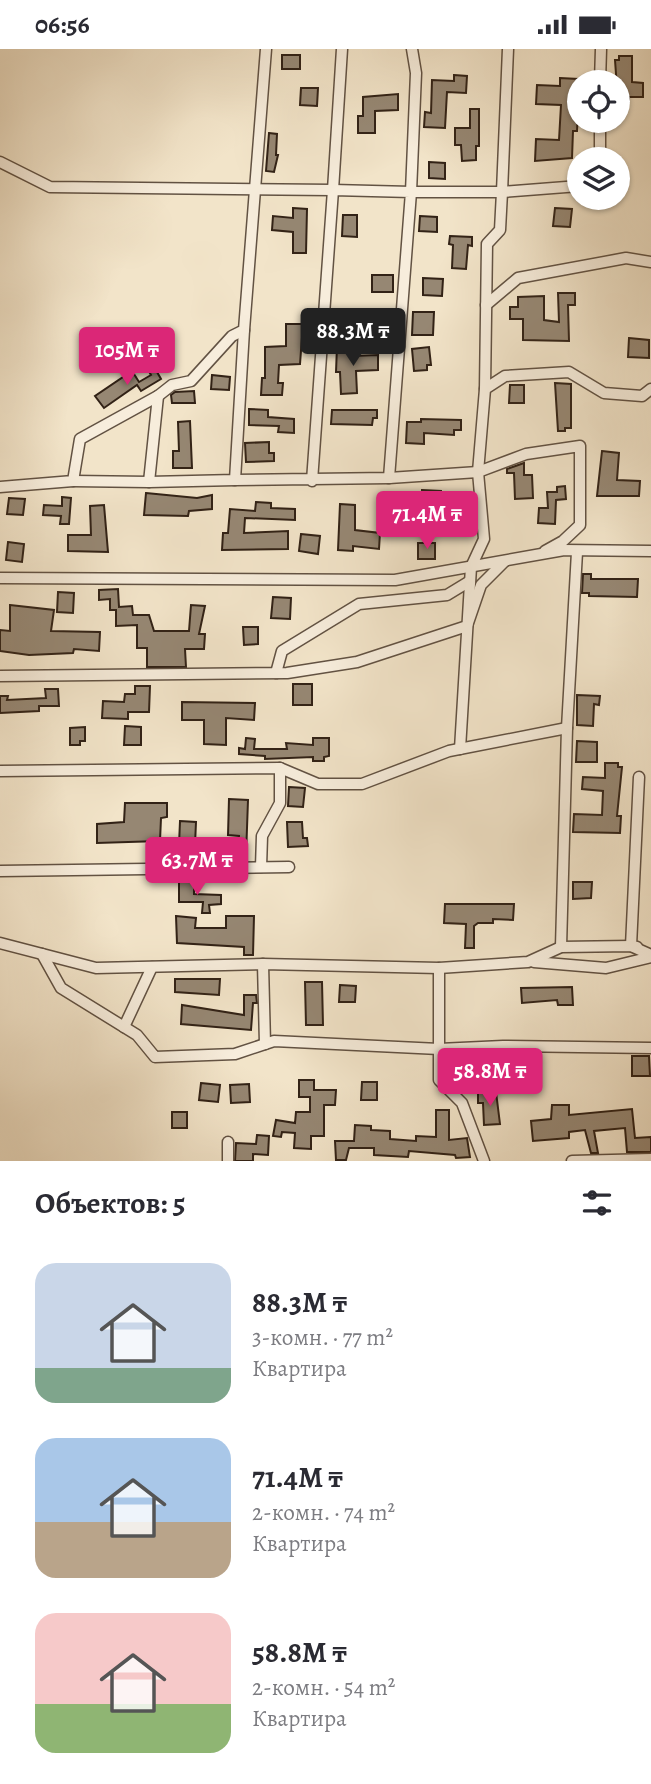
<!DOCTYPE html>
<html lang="ru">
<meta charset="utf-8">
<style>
:root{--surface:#fff;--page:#f2f2f3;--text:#2b2b33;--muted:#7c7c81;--accent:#db2777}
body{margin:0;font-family:Alegreya,serif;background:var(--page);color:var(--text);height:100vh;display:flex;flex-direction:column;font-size:26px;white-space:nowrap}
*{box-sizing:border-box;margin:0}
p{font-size:23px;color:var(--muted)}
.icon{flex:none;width:38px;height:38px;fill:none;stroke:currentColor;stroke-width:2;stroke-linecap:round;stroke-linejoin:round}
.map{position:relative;height:1112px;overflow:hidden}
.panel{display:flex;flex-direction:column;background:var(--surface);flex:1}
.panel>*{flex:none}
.controls{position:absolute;left:567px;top:21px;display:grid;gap:14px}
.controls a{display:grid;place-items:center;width:63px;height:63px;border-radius:50%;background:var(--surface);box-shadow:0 2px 5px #0004;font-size:35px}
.price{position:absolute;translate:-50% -60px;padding:0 16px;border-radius:7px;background:var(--accent);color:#fff;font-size:23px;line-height:46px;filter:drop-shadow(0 2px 4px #0008)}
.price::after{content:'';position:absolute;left:50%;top:42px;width:21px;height:16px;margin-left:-10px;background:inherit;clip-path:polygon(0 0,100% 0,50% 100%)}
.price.active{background:#222;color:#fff}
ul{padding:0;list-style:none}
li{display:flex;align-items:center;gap:21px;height:175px;padding:0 35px}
li span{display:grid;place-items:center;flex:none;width:196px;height:140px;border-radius:21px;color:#555}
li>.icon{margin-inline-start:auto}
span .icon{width:84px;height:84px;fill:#fffc;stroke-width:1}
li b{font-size:30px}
h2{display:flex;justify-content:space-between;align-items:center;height:84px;padding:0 35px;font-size:30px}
.status{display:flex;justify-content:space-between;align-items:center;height:49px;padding:0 35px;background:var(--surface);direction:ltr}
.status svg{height:19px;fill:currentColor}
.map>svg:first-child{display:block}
</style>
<div class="status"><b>06:56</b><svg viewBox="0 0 49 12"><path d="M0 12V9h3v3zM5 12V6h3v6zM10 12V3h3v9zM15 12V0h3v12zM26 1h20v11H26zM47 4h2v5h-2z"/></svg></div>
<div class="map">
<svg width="651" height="1112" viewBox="0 0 651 1112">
<rect width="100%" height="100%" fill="#f2e4c9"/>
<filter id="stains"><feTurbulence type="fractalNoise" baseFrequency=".00286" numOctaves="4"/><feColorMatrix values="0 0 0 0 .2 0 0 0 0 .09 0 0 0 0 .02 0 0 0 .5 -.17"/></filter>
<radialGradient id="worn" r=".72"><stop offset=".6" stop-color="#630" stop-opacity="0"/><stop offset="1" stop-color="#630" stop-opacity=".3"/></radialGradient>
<g fill="#968773" stroke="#322216" stroke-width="2">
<rect x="282" y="6" width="18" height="14"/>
<polygon points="619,7 632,7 632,33 643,34 643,48 629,48 629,53 618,53 615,11 619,11"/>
<polygon points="454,26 467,27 466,44 447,43 445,79 424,78 425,63 431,64 432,31 454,32"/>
<polygon points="560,29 578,30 574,62 578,62 577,82 573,82 572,109 535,112 536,90 559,91 561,56 536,55 537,36 560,37"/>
<polygon points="301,39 318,39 317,57 300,56"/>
<polygon points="398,45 398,61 375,62 375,84 358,84 358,67 363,67 363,48"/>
<polygon points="470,60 479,60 479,97 476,97 476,111 462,112 461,96 455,96 455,79 470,79"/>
<polygon points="269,84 277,85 276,106 278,106 274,123 266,122"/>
<polygon points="429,113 445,114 445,130 429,129"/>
<polygon points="293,159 307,160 306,204 293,204 293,183 272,181 273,167 293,169"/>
<polygon points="555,159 572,160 570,178 553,177"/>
<polygon points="343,166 357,166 357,188 342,187"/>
<polygon points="420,167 437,168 437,183 419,182"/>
<polygon points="450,187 472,188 472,197 468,196 466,220 452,219 453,196 449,195"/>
<rect x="372" y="226" width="21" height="17"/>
<polygon points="423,229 443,230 442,247 423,246"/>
<polygon points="558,244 575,244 575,256 568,256 569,292 523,291 523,270 510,270 510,258 518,258 518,248 544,247 544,271 559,273"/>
<polygon points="413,263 434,263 433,286 412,286"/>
<polygon points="376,274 393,275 392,289 375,288"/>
<polygon points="286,275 303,275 300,315 279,316 278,334 283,334 282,346 261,346 262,329 265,329 265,298 286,297"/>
<polygon points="629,289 649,291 649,309 628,308"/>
<polygon points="337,297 353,297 353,307 378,306 378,321 356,322 357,344 341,345 340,323 336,323"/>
<polygon points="429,298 431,316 427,316 427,321 414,322 412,300"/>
<polygon points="153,316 161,330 141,342 137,336 104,359 95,347 132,322 139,333 151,326 147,319"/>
<polygon points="212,326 230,328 229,341 211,340"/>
<polygon points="555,334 571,335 571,379 565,379 565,382 558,382"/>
<polygon points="510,336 524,336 524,354 509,354"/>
<polygon points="194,342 195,354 172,354 171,346 175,343"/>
<polygon points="249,360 268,361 268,368 294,370 294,384 278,383 279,377 249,376"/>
<polygon points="332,361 377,361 377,369 373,369 372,376 331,375"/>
<polygon points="421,370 461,371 461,381 454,381 454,386 424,384 424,395 406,394 407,373 421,373"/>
<polygon points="190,372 192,419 173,419 173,402 179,402 178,373"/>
<polygon points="269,393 269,404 274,404 274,412 246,413 245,394"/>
<polygon points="602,402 619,404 617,431 640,432 639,447 597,447"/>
<polygon points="524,414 524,426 532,426 533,449 515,450 514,424 507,424 507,420"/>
<polygon points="565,437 566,450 556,451 555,475 538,474 539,459 548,459 547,443 557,443 557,438"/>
<polygon points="422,441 441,442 441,457 422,457"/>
<polygon points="146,444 197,449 212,446 212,460 189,462 188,467 144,466"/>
<polygon points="62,448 71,449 69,475 60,475 61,467 43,466 44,456 62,457"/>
<polygon points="9,449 25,450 23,466 7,465"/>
<polygon points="256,453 271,454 271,459 295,460 295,471 245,469 244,484 288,482 288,500 222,501 223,484 228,484 230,460 255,462"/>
<polygon points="340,455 355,456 355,481 380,484 379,500 353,497 353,502 338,501"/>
<polygon points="104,456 108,503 68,502 68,486 91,486 90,457"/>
<polygon points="301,485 320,487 318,505 299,502"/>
<polygon points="8,493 24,495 22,513 6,511"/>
<rect x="418" y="494" width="17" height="16"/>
<polygon points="583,525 591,525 591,530 638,530 637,548 589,547 589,544 582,544"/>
<polygon points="118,540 119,558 132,557 133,566 149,566 154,582 189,582 191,556 205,557 199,585 205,585 204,600 185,600 186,618 147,618 147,599 137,599 137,576 116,577 116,561 110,561 110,550 99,551 99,541"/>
<polygon points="58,543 74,544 73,564 57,563"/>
<polygon points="273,548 291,549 290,570 271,569"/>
<polygon points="10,556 54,561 51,582 100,583 99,602 74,600 73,604 29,606 0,602 0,581 10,582"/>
<polygon points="243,578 258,578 258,595 244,596"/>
<rect x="293" y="635" width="19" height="21"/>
<polygon points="135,637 150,637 149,663 128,663 128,670 102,669 103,652 124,653 125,645 135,645"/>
<polygon points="45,640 58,640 59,657 39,657 39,662 0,664 0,647 8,647 7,651 46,649"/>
<polygon points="577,646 600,647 599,656 594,655 593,677 577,676"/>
<polygon points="182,653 255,654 254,671 226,669 226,696 204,695 204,671 182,671"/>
<polygon points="125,677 141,678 141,696 124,696"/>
<polygon points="85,678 85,692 80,692 80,696 70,696 70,679"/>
<polygon points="246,689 255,690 254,700 287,700 286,694 313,696 313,689 329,689 329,707 324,708 324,712 313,712 313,708 265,710 265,707 239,705 239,699 245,700"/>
<polygon points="577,692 597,693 597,713 576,713"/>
<polygon points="605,714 618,714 618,718 622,718 617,767 621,767 620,784 573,783 574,765 602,766 603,742 582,740 583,728 605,729"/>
<polygon points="289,738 305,739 303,758 288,757"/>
<polygon points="229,750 248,751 246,807 238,806 239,787 228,786"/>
<polygon points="125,754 167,754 167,768 161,769 160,792 97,794 97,775 124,773"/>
<polygon points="180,772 196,773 195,796 179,796"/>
<polygon points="287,773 302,773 303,789 307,789 308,797 288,798"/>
<polygon points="179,833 194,833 194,845 221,846 221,855 209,856 210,864 202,864 203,853 179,853"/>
<polygon points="573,833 592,833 591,849 573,850"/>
<polygon points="445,855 514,855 513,871 493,870 493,874 478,874 474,877 474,899 465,899 466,875 444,874"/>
<polygon points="176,867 196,869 195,879 226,879 226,867 254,867 253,906 244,906 244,898 177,894"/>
<polygon points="175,930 220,930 219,946 175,943"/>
<polygon points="305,933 322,933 323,976 306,976"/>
<polygon points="340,936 356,937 355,953 339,953"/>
<polygon points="572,938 573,956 558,956 557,951 522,954 521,939"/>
<polygon points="244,946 256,946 257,954 253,954 251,981 181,975 182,956 244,966"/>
<polygon points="632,1007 649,1007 650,1027 632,1027"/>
<polygon points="299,1031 314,1031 314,1041 336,1041 335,1056 324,1056 324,1087 311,1087 311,1100 294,1099 295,1084 282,1083 281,1088 273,1087 276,1071 295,1074 296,1063 310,1063 310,1048 299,1048"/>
<polygon points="362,1033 377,1033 377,1051 361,1051"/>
<polygon points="201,1034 220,1036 218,1053 199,1051"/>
<polygon points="249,1035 250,1053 231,1054 230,1036"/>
<polygon points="478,1043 496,1043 500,1075 484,1076 483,1054 478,1054"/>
<polygon points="552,1056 569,1056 569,1066 632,1060 635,1089 651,1088 651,1103 627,1103 625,1079 594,1082 598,1104 591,1104 585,1081 569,1083 569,1089 533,1092 531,1072 551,1070"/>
<polygon points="436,1061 449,1061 449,1091 467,1089 470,1108 456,1109 455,1106 409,1102 408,1108 374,1106 374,1099 349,1099 346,1111 336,1111 335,1092 354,1092 355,1076 371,1077 371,1081 390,1082 390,1090 416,1092 416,1087 436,1088"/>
<rect x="172" y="1063" width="15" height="16"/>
<polygon points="257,1086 269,1087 268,1106 253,1105 253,1112 235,1112 236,1094 256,1095"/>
</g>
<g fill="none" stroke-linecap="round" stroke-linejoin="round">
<defs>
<g id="minor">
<polyline points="412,0 416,24 411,143 502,143 500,181 487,195 485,340"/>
<polyline points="508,0 502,143 579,137"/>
<polyline points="600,33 601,0"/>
<polyline points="600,72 600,110"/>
<polyline points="0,113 50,138 333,141 342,0"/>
<polyline points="486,256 518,229 626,209 651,213"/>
<polyline points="389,429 478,423 526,405 580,397 580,476 563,492 545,502"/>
<polyline points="235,431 389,429 411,143 333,141 312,432"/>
<polyline points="73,432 149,433 158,347"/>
<polyline points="149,433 235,431 244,281"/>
<polyline points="0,438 73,432 80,390 158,347 172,336 191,332 232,287 244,281 266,0"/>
<polyline points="0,529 395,531 564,501 651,502"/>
<polyline points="276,624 282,602 359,555 447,546 470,532"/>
<polyline points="0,627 287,624 357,613 467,577 481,536 505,512"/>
<polyline points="460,700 471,518 484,490 478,423 485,340 505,327 569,323 604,344 642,347 651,340"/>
<polyline points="280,719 318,735 362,735 449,702 567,679"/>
<polyline points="0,722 280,719 280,754 262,787 261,818"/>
<polyline points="0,822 289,818"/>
<polyline points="0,894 96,919 263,915 439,919 528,913 561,898 631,897 651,906"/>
<polyline points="561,898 567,679 577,503"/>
<polyline points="637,898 631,897 639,728"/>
<polyline points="42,905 61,939 137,986 155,1008 235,1005 274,992 439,1000 503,997 651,999"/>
<polyline points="534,913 606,919 651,908"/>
<polyline points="263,915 265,995"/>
<polyline points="439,919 439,1031 462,1054 484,1112"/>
<polyline points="124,978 152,918"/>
<polyline points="228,1093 228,1112"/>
<polyline points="572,1112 651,1110"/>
</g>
</defs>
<use href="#minor" stroke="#625243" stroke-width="13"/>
<use href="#minor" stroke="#f7eddc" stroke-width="10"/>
</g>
<rect width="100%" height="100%" filter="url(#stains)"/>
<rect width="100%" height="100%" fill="url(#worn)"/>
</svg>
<div class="controls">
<a><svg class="icon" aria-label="locate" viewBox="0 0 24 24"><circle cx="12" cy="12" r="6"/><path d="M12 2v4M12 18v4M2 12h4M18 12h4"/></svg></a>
<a><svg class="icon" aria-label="layers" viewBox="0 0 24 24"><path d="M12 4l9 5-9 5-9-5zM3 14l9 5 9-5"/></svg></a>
</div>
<b class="price active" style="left:353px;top:319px">88.3M ₸</b>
<b class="price" style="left:127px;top:338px">105M ₸</b>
<b class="price" style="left:427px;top:502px">71.4M ₸</b>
<b class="price" style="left:197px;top:848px">63.7M ₸</b>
<b class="price" style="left:490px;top:1059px">58.8M ₸</b>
</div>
<section class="panel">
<h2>Объектов: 5<svg class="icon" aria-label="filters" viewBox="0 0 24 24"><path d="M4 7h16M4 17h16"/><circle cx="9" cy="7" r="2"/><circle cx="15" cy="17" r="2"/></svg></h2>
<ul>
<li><span style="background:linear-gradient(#c9d6e8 75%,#7fa58c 0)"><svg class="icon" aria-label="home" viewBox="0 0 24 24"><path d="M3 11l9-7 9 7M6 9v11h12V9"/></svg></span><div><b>88.3M ₸</b><p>3-комн. · 77 m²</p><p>Квартира</p></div></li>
<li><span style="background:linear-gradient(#a9c7e8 60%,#b9a48a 0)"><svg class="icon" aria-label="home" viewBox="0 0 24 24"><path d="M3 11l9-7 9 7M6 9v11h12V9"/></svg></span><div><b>71.4M ₸</b><p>2-комн. · 74 m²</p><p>Квартира</p></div></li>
<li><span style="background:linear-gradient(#f6c9c9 65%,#8fb573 0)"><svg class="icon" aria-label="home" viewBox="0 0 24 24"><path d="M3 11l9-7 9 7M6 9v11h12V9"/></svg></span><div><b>58.8M ₸</b><p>2-комн. · 54 m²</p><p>Квартира</p></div></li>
</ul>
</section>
